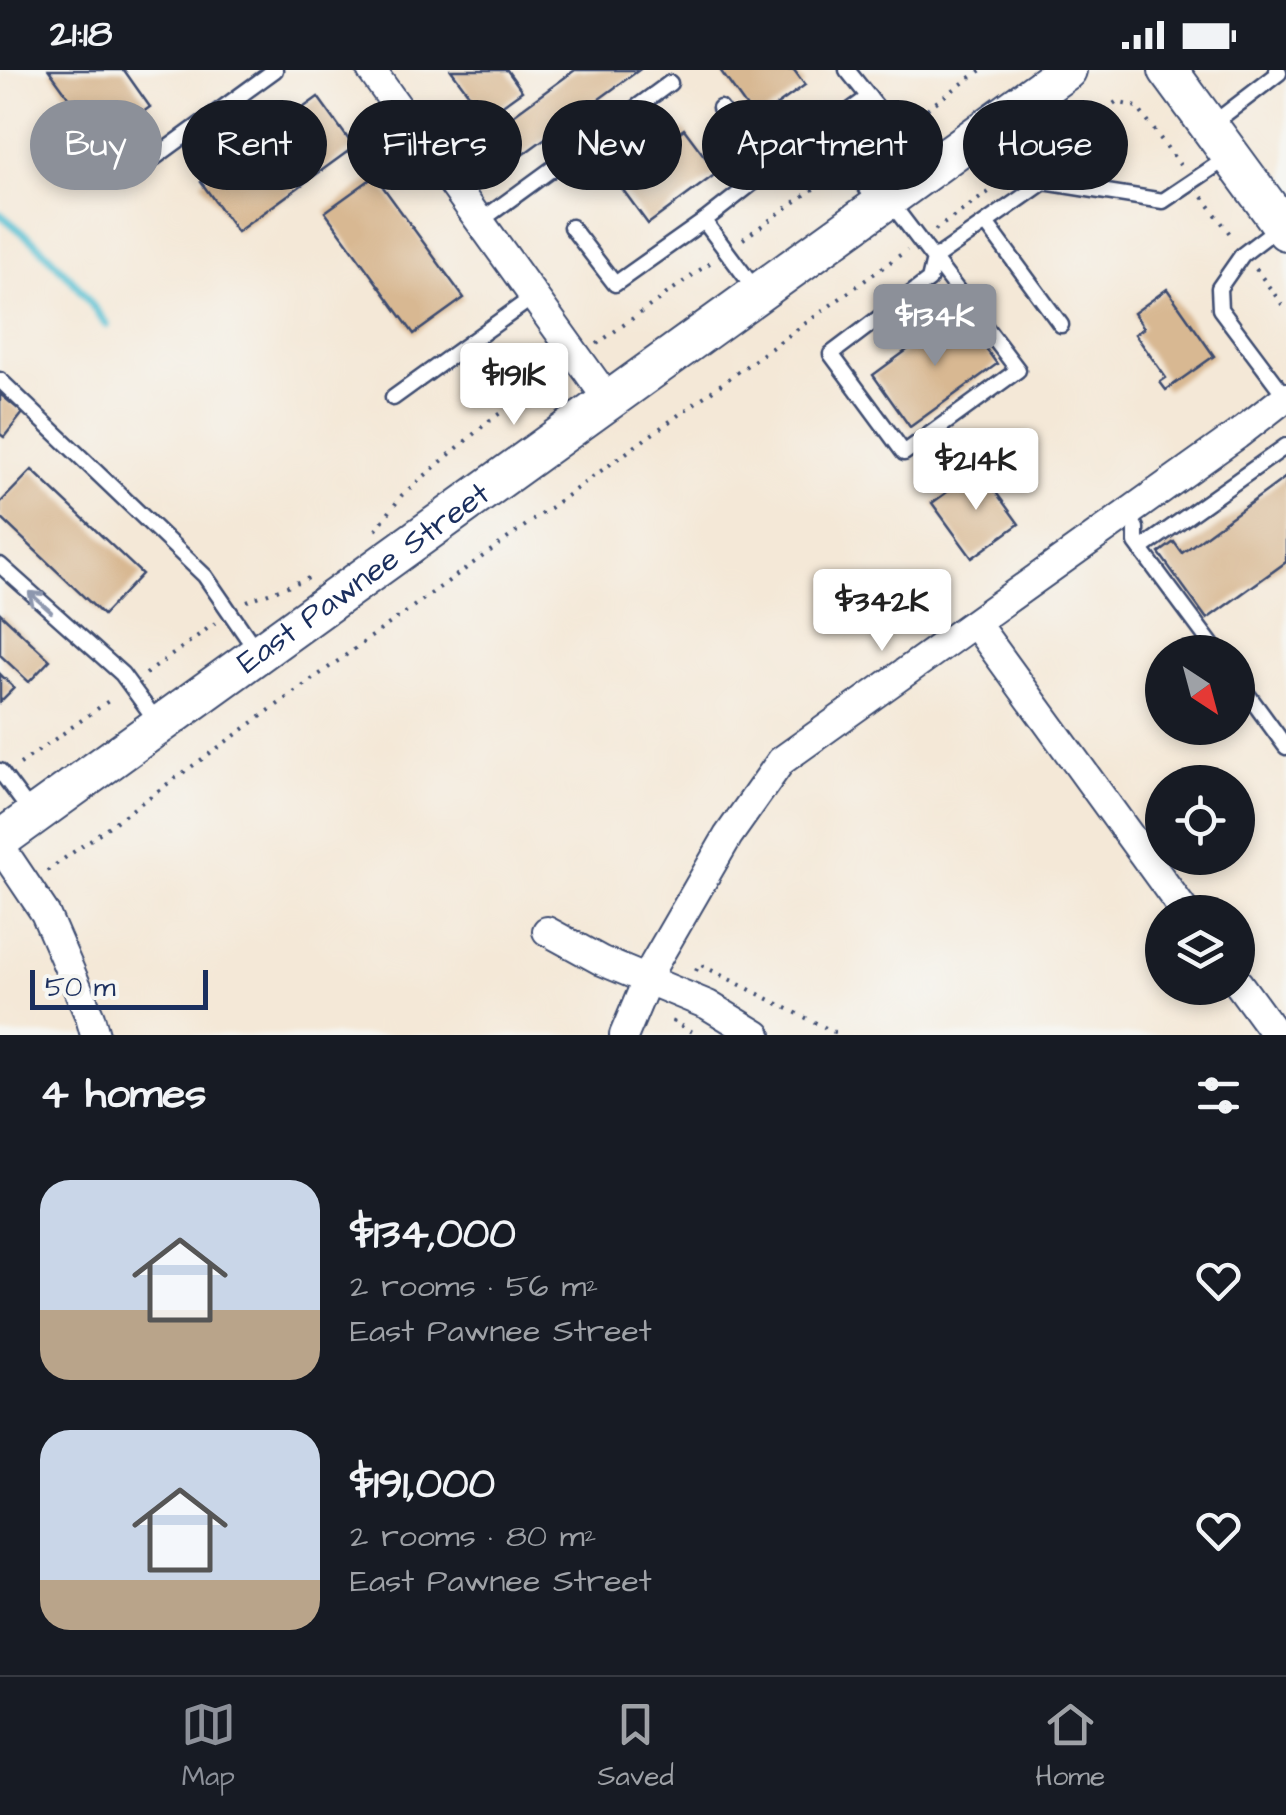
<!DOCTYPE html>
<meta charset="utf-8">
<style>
:root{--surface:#171b24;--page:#20242c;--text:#f1f3f6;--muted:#9ea1a6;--line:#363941;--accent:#8c9099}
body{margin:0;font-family:"Architects Daughter",sans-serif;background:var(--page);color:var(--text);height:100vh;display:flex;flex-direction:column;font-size:38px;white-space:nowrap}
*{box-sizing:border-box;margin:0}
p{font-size:32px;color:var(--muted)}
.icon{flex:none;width:55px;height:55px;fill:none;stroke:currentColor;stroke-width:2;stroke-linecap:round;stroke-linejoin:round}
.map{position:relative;height:965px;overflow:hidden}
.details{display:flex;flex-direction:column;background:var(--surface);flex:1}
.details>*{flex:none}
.top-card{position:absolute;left:30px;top:30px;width:1228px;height:90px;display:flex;gap:20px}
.needle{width:65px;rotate:144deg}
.fabs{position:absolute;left:1145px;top:565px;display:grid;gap:20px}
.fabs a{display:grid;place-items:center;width:110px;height:110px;border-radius:50%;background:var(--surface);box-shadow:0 5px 15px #0003;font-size:50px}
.scale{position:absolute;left:30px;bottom:25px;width:178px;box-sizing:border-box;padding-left:10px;border:5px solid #1b2f5e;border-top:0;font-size:28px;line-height:35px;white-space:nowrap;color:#1b2f5e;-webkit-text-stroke:8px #f6f6f2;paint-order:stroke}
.price{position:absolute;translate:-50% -85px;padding:0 22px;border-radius:10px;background:#fff;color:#222;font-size:32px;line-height:65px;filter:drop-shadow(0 2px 5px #0008)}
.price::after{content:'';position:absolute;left:50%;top:60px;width:30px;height:22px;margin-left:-15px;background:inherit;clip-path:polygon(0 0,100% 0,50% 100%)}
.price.active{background:var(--accent);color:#fff}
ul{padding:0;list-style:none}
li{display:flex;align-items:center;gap:30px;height:250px;padding:0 40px}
li span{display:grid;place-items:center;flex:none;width:280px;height:200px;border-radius:30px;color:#555}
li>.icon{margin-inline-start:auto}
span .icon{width:120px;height:120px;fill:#fffc;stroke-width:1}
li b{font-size:42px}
h2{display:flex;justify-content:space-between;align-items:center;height:120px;padding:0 40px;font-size:42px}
.tag{padding:0 35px;border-radius:45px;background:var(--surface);box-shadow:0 5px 15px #0003;font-size:35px;line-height:90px}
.tag.active{background:var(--accent);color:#fff}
.status{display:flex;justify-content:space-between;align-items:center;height:70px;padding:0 50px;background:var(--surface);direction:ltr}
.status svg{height:28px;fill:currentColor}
.tab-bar{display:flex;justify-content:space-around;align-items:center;height:140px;border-top:2px solid var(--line);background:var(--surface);font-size:28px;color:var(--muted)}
.tab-bar a{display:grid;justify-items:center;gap:5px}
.tab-bar .active{color:var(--accent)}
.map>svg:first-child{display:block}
</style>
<div class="status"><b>21:18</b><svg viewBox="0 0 49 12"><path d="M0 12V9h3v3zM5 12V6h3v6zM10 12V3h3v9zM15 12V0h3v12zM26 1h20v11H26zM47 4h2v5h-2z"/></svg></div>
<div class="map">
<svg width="1286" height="965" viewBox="0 0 1286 965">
<rect width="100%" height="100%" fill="#f6f6f2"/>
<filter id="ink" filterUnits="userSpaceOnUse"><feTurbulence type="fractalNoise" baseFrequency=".01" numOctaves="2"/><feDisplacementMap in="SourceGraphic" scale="20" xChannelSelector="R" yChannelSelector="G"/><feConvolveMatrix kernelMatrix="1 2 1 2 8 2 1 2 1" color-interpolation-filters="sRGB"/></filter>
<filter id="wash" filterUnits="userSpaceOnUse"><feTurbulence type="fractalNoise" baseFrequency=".0048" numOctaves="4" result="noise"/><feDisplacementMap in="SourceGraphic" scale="40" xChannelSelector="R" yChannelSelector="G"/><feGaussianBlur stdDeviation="2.25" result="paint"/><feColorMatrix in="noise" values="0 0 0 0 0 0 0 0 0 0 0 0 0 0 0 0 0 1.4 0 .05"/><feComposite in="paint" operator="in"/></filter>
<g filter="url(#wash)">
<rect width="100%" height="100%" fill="#f4e8d7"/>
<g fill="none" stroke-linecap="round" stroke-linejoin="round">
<polyline stroke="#56c0d2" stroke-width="8" points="0,144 39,176 74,212 107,255"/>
</g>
<g id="blocks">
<g fill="#d8b892">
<polygon points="49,0 124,0 150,37 101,72"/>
<polygon points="451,0 507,0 522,21 486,47"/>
<polygon points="575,0 639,0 489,109 467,79"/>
<polygon points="720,0 794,0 805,15 756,50"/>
<polygon points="318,27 354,77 237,162 201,112"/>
<polygon points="684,59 717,103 648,154 615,109"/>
<polygon points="375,106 464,228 414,264 325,142"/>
<polygon points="1167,219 1214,286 1166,320 1160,312 1166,308 1135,264 1144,258 1134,243"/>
<polygon points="959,242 997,294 910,357 873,305"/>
<polygon points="0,324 23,343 4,367 0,364"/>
<polygon points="979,399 1019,454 972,488 932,433"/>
<polygon points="32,400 142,504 103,545 0,447 0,433"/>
<polygon points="1286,407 1286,492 1207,549 1159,483 1174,472 1182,483"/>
<polygon points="0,543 50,590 29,612 0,585"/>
<polygon points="0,604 14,618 0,632"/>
</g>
</g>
</g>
<g filter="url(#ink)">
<use href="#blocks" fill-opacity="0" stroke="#3c4b70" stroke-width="2.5"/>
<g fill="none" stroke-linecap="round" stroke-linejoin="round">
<defs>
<g id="lane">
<polyline points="847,0 888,51 924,103"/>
<polyline points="869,27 823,60 879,135"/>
<polyline points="720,38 768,101 704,151 757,222"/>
<polyline points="999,50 1044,112"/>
<polyline points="1211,55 1279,3 1277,0"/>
<polyline points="139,99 275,0"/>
<polyline points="768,101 823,60"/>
<polyline points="888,129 1018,300 904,383 831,284 929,210 934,189 1044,112 1163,131 1230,86"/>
<polyline points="479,152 670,13"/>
<polyline points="986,153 1061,255"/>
<polyline points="1280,156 1242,185 1219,218 1220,239 1286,327"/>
<polyline points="571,157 615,214 704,151"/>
<polyline points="0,310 205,506 258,583"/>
<polyline points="393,328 533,227"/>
<polyline points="1127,444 1136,458 1136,473 1217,582"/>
<polyline points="1141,479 1286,376"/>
<polyline points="0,495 122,604 158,653"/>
<polyline points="1238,611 1286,677"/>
<polyline points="0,701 32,744"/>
</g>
<g id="street">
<polyline points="371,0 609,331"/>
<polyline points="975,553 1185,842"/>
<polyline points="0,776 45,843 90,947 95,965"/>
<polyline points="547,861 602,891 708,935 757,965"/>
<polyline points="1238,913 1276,965"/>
<polyline points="624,965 654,894 728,766 781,691 1237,365 1286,327"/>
</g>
<g id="secondary">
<polyline points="1168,0 1286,161"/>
<path id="s1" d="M0,770L1067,0"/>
</g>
</defs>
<use href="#lane" stroke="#3c4b70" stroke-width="19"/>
<use href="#street" stroke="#3c4b70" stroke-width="32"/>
<use href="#secondary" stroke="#3c4b70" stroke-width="42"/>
<g stroke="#3c4b70" stroke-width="4" stroke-dasharray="2.5 8" stroke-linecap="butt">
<polyline points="910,51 981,0"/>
<polyline points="865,82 882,71"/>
<polyline points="1045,82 1116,32 1137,37 1180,95"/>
<polyline points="1203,127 1233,168"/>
<polyline points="935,160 1017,102"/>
<polyline points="743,169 833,105"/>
<polyline points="1256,199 1286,240"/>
<polyline points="597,274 711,192"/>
<polyline points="376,460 402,425 489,351 557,303"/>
<polyline points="247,531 309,508"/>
<polyline points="146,604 215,553"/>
<polyline points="20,694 114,627"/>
<polyline points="47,801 907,180"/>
<polyline points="696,901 699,894 840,965"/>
<polyline points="674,950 673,952 699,965"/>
</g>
<use href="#lane" stroke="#fff" stroke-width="14"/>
<use href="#street" stroke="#fff" stroke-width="28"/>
<use href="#secondary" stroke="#fff" stroke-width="38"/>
</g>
<defs><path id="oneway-shaft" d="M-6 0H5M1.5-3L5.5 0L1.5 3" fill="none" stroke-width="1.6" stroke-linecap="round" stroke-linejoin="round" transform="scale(2.5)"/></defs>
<use stroke="#8d97ae" href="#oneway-shaft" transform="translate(40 532) rotate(-138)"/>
</g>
<g text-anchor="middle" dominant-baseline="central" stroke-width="8" stroke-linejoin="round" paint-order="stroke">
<g font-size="32" fill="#1b2f5e" stroke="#f6f6f2">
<text stroke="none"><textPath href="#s1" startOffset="448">East Pawnee Street</textPath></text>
</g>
</g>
</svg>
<div class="fabs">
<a><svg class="needle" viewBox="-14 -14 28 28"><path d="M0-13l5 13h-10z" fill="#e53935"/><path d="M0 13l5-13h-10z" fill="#9ea1a6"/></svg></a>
<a><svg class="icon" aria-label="locate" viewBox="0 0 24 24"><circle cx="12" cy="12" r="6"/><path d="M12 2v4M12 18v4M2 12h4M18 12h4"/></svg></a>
<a><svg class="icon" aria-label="layers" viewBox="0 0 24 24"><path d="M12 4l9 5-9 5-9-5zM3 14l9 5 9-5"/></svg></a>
</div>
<div class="scale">50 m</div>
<b class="price active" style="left:935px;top:299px">$134K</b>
<b class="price" style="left:514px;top:358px">$191K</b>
<b class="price" style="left:976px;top:443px">$214K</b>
<b class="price" style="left:882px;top:584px">$342K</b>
<div class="top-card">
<a class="tag active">Buy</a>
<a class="tag">Rent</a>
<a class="tag">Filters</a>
<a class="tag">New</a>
<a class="tag">Apartment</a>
<a class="tag">House</a>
</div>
</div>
<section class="details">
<h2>4 homes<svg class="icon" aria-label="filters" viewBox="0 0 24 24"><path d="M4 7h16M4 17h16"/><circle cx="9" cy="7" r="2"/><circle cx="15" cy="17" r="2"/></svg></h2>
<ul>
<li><span style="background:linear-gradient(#c9d6e8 65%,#b9a48a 0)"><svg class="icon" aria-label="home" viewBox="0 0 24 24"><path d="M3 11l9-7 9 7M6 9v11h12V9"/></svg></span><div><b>$134,000</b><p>2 rooms · 56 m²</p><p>East Pawnee Street</p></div><svg class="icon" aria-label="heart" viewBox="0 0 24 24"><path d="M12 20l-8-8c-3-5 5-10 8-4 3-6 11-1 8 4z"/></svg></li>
<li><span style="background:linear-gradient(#c9d6e8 75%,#b9a48a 0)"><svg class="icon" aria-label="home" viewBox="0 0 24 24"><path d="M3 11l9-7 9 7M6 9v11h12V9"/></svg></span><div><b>$191,000</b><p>2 rooms · 80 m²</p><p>East Pawnee Street</p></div><svg class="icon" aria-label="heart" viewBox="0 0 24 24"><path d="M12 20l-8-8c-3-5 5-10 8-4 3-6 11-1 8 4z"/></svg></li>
</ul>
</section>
<nav class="tab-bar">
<a class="active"><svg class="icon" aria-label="map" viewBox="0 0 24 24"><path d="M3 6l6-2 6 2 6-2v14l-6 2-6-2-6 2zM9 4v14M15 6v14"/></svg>Map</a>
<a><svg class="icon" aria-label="saved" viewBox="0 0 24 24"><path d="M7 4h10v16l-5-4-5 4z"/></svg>Saved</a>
<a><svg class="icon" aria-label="home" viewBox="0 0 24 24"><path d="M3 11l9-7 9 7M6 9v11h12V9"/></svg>Home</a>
</nav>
